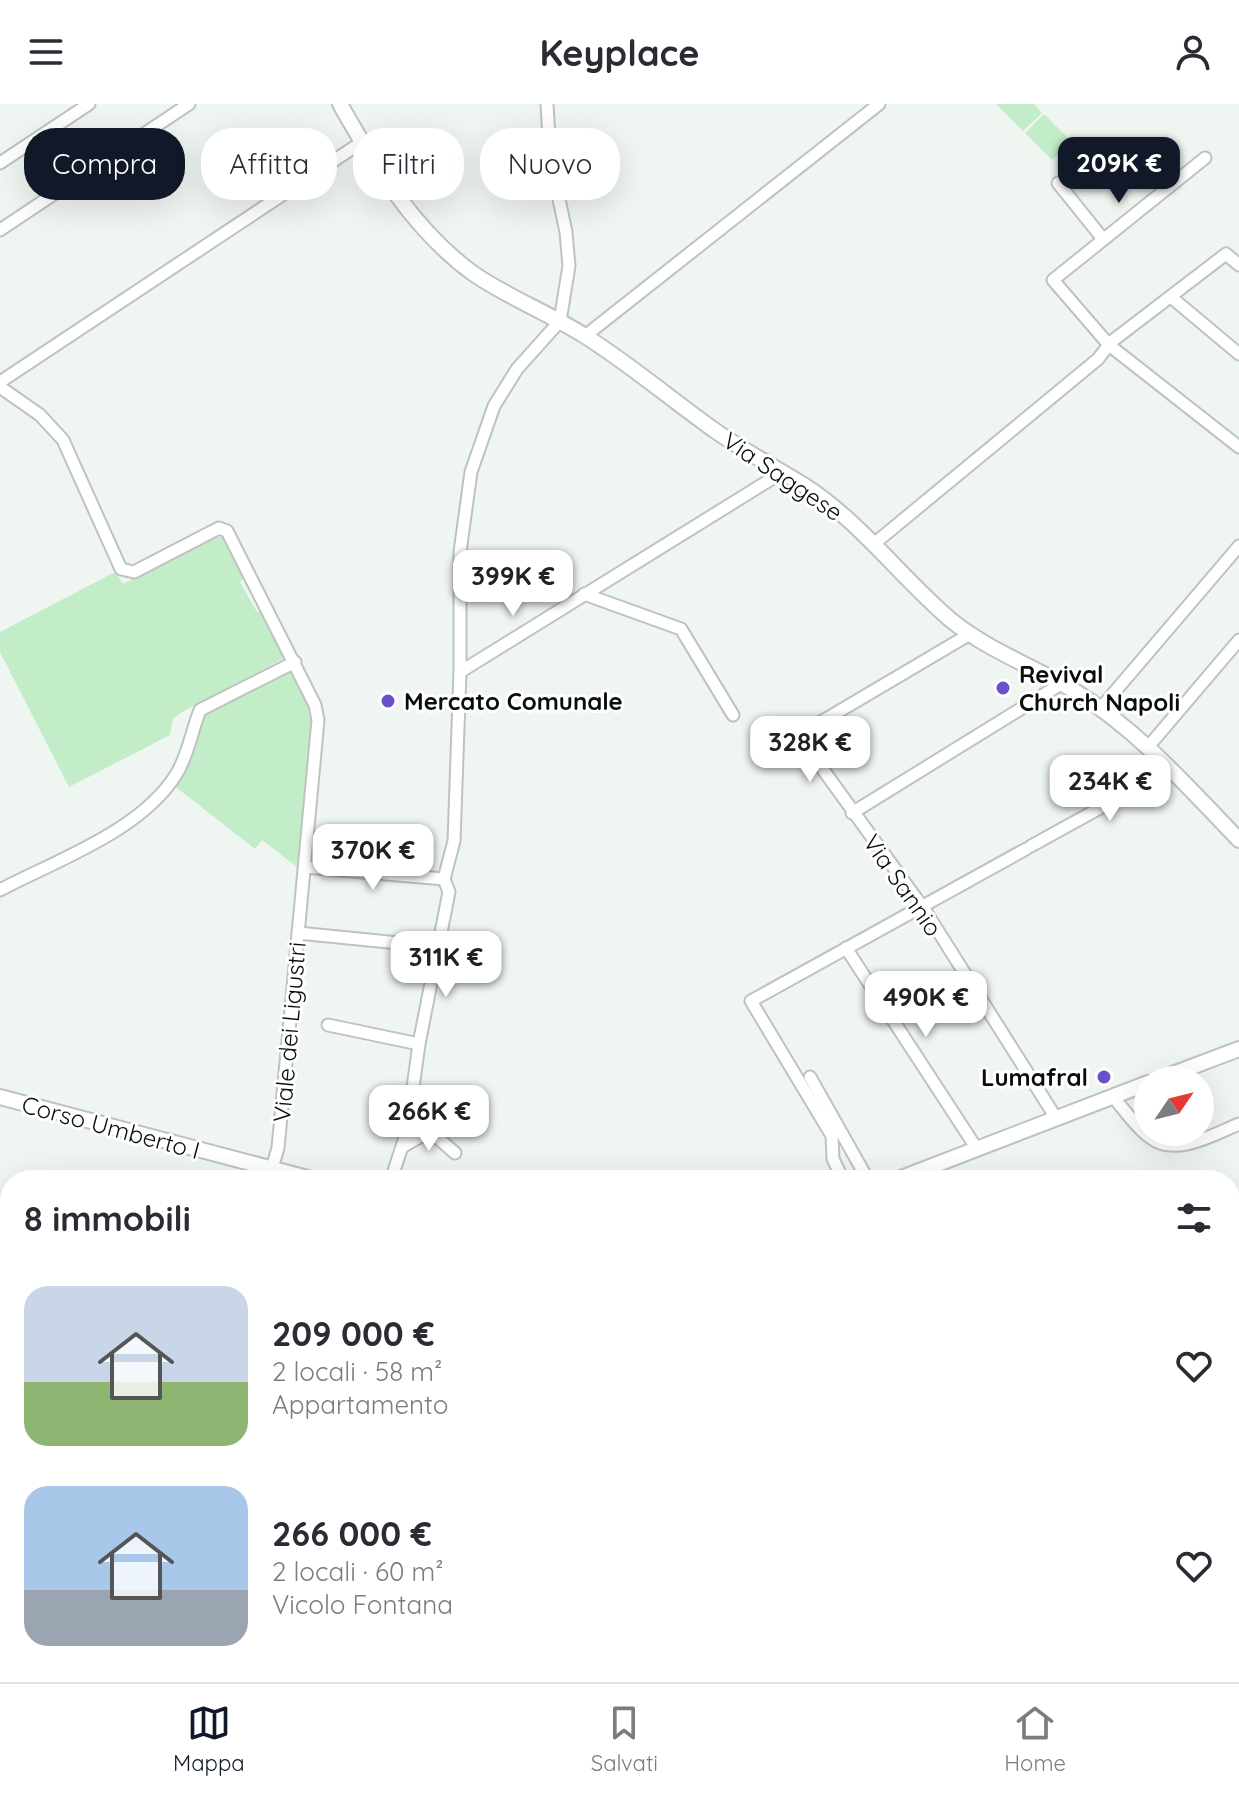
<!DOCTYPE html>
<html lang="it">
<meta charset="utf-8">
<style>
:root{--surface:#fff;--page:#f2f2f3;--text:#2b2b33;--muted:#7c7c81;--line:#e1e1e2;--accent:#111827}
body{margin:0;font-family:Quicksand,sans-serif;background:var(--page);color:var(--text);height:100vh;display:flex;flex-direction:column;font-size:30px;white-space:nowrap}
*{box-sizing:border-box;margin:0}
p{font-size:26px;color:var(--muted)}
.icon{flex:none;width:44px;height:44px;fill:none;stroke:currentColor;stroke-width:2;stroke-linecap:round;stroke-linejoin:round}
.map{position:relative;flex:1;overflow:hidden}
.panel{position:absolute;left:0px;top:1066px;width:1240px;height:512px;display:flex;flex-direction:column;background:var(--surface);border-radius:32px 32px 0 0;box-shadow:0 8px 32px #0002}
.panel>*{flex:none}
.top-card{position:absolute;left:24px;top:24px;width:800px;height:72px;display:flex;gap:16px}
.needle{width:52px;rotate:55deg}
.controls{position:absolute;left:1134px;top:962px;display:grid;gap:16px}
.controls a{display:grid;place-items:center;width:80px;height:80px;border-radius:50%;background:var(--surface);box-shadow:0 8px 32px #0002;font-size:40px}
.price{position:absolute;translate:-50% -68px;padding:0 18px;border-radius:16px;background:#fff;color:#222;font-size:26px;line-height:52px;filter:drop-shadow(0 2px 4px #0008)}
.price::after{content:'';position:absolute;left:50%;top:48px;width:24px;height:18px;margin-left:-12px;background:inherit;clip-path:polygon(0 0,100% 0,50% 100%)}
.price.current{background:var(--accent);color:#fff}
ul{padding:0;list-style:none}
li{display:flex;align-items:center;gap:24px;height:200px;padding:0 24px}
li span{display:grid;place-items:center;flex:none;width:224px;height:160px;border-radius:24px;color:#555}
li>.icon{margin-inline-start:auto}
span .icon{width:96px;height:96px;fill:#fffc;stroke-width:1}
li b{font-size:34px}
h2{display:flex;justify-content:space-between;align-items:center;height:96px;padding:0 24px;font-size:34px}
.tag{padding:0 28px;border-radius:32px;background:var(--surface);box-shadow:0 8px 32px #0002;font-size:28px;line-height:72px}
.tag.current{background:var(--accent);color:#fff}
header{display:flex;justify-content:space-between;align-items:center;height:104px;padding:0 24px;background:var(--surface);font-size:36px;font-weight:800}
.tabs{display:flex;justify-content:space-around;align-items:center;height:112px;border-top:2px solid var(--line);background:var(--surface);font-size:22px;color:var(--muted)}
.tabs a{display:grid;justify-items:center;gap:4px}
.tabs .current{color:var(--accent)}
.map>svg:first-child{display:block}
</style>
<header><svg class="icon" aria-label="menu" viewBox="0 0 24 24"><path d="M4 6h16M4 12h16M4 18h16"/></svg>Keyplace<svg class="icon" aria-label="person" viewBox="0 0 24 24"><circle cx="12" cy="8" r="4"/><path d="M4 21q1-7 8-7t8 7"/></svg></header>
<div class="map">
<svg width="1239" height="1578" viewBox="0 0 1239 1578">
<rect width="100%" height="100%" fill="#eff5f0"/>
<g fill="#c3ecc9">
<polygon points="996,0 1034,0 1042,9 1023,27"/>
<polygon points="1044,10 1071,37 1052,56 1025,29"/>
<polygon points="224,433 245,473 240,478 257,508 262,506 284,554 182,608 173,615 170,631 69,683 0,548 0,528 115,468 123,480 212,434"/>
<polygon points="292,566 305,593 312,621 297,763 262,736 255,745 172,680 203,609"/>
</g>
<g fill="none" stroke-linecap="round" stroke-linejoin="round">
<defs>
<g id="minor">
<polyline points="1205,54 1053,176 1109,241 1239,343"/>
<polyline points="0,59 89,0"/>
<polyline points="1058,79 1103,135"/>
<polyline points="0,126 189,0"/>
<polyline points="1171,193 1239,250"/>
<polyline points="585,232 879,0"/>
<polyline points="0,278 362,38"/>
<polyline points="0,283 40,311 63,336 121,465 134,468 219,424 227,427 315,601 318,616 278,1044 272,1064"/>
<polyline points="875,439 1098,255 1111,238 1226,150 1239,161"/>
<polyline points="584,490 681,525 733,611"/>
<polyline points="460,568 781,369"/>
<polyline points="1100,605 1239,442"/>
<polyline points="798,631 926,808 1056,1014"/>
<polyline points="1148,643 1239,536"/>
<polyline points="760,654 970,530"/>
<polyline points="852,709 1061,580"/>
<polyline points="1031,742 1171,665"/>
<polyline points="305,763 444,775"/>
<polyline points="444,775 454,737 460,568 460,448 471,368 494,302 517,265 560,217 569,162 566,128 550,53 547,0"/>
<path d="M0,786C57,756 143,726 177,669C188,651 192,626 200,606L295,558"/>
<polyline points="298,829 439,843"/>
<polyline points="846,844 977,1045"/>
<polyline points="328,921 419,940"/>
<polyline points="810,973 868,1076"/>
<path d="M1113,993C1125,1006 1136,1024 1151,1034C1176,1053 1214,1030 1239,1020"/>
<polyline points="402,1043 430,1027 455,1049"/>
<polyline points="391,1076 407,1027 419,940 449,788 444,775"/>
<polyline points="843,1076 833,1055 832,1032 751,897 1026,745"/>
<polyline points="0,1201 10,1212"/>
<polyline points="0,1293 10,1293"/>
<polyline points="0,1488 10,1492"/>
<polyline points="216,1568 241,1578"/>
<polyline points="385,1568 388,1578"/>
<polyline points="607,1568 611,1578"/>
<polyline points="997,1568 1003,1578"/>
<polyline points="76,1578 80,1568"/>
<polyline points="480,1578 504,1568"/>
</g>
<g id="major">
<path d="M340,0C375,62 415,128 474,170C509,194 549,209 585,232C631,261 673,297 717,328C746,348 776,364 805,382C862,419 901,474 952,517C988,546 1034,563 1073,586C1137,625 1187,682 1239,736"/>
<polyline points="1157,976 1239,945"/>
<polyline points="0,993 315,1076"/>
<polyline points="896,1076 1148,979"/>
</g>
</defs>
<use href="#minor" stroke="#bdc4be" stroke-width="15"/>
<use href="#major" stroke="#bdc4be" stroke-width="18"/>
<use href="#minor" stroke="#fff" stroke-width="11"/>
<use href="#major" stroke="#fff" stroke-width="14"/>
</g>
<g fill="#6951ca" stroke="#fff" stroke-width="3">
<circle cx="1003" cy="584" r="8"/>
<circle cx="388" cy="597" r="8"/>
<circle cx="1104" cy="973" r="8"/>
</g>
<g text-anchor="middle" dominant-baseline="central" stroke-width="6" stroke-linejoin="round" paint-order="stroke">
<g font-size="24" fill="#0b0d0b" stroke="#fff">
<text transform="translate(783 372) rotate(34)">Via Saggese</text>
<text transform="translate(903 781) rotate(55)">Via Sannio</text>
<text transform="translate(289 928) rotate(-85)">Viale dei Ligustri</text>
<text transform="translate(111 1023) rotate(15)">Corso Umberto I</text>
</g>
<g font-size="24" font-weight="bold" fill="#0b0d0b" stroke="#fff" text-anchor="start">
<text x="1019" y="570">Revival<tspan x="1019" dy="28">Church Napoli</tspan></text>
<text x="404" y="597">Mercato Comunale</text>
<text x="1088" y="973" text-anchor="end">Lumafral</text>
</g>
</g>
</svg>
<div class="controls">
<a><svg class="needle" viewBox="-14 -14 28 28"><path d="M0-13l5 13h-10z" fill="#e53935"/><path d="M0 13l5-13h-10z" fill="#7c7c81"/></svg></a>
</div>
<b class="price current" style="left:1119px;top:101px">209K €</b>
<b class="price" style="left:513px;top:514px">399K €</b>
<b class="price" style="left:810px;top:680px">328K €</b>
<b class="price" style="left:1110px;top:719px">234K €</b>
<b class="price" style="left:373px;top:788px">370K €</b>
<b class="price" style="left:446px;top:895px">311K €</b>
<b class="price" style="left:926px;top:935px">490K €</b>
<b class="price" style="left:429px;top:1049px">266K €</b>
<div class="top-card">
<a class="tag current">Compra</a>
<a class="tag">Affitta</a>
<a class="tag">Filtri</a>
<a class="tag">Nuovo</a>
</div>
<section class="panel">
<h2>8 immobili<svg class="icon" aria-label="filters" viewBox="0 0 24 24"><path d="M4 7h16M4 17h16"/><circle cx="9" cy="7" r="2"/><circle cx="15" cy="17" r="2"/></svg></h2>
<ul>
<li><span style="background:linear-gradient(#c9d6e8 60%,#8fb573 0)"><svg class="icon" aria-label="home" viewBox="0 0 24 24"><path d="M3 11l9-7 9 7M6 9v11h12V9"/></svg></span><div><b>209 000 €</b><p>2 locali · 58 m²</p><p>Appartamento</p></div><svg class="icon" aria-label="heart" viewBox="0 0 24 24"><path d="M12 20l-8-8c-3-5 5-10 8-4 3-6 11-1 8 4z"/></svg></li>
<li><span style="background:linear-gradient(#a9c7e8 65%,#9aa5b1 0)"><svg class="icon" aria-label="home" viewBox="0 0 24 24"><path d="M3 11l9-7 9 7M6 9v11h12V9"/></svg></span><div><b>266 000 €</b><p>2 locali · 60 m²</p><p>Vicolo Fontana</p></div><svg class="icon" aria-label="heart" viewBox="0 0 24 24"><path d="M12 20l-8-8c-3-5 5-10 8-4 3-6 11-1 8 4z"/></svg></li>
</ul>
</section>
</div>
<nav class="tabs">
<a class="current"><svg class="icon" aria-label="map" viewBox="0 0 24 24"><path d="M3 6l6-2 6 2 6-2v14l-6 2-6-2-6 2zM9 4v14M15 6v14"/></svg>Mappa</a>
<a><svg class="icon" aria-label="saved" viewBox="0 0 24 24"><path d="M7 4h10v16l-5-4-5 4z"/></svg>Salvati</a>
<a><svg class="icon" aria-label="home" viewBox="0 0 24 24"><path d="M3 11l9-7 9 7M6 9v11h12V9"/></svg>Home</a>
</nav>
